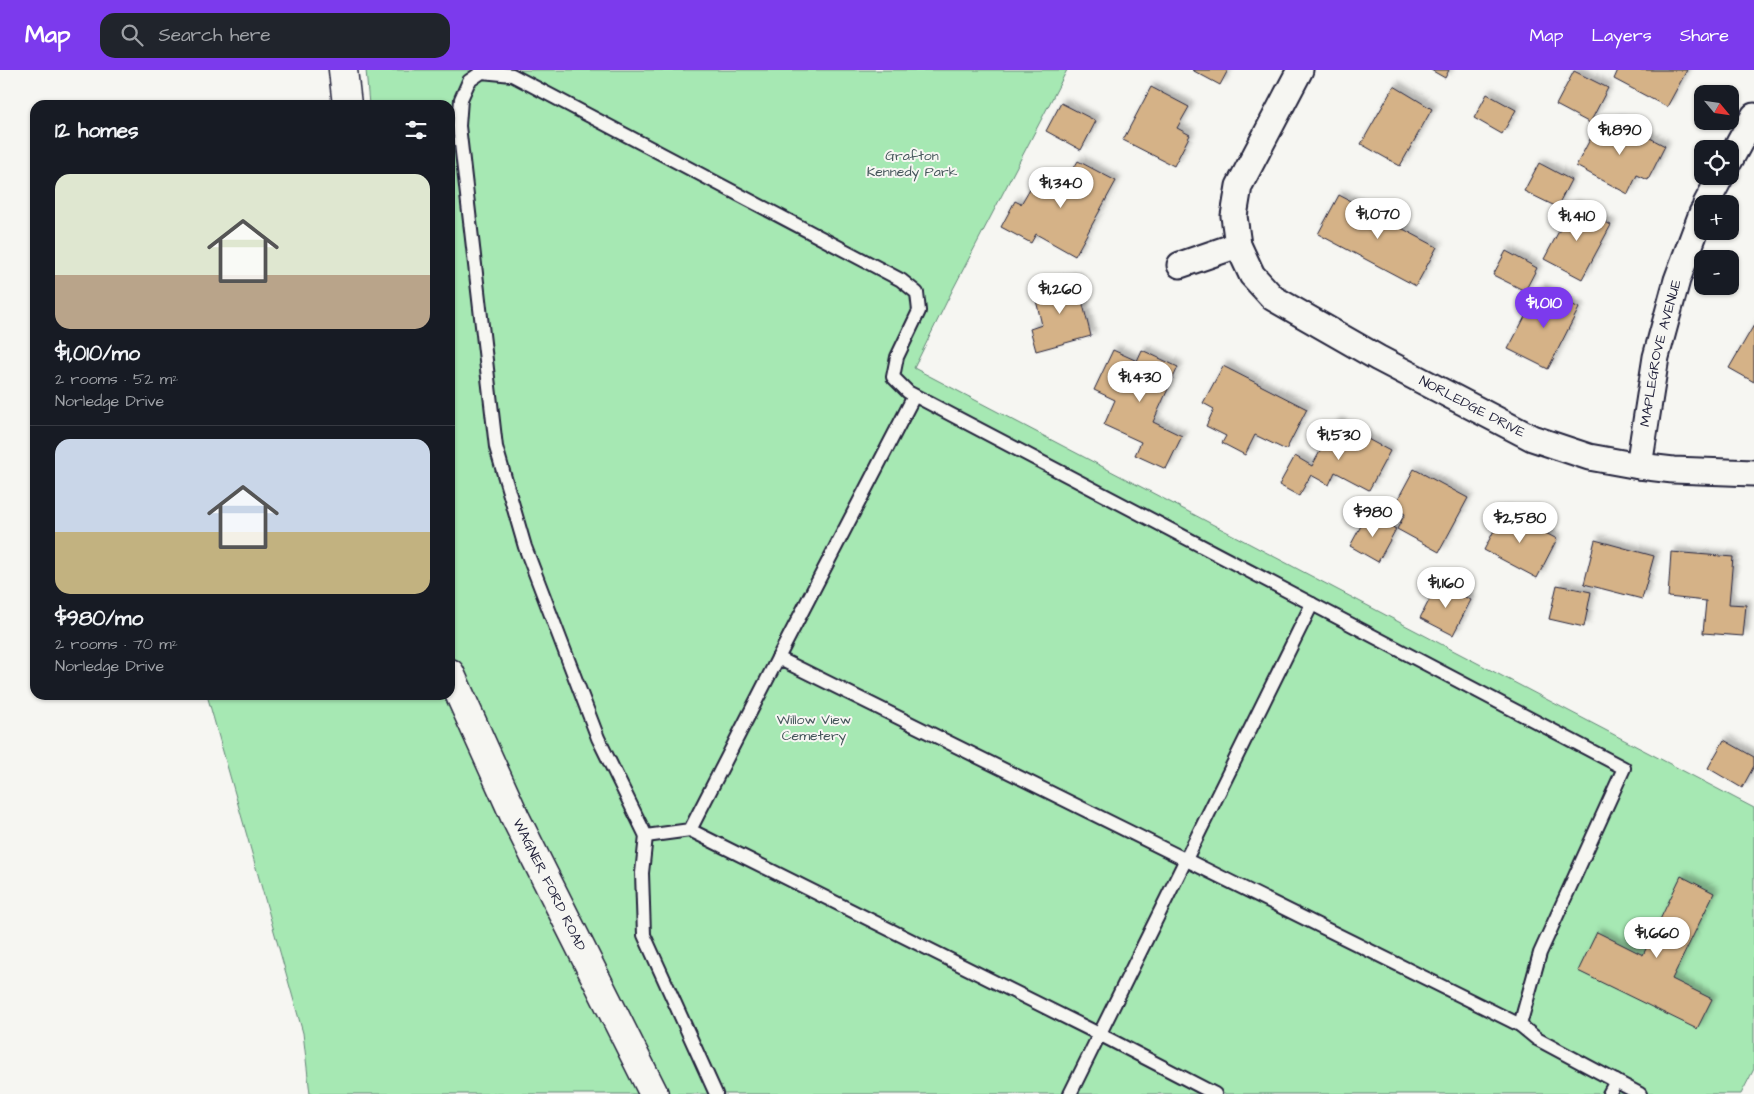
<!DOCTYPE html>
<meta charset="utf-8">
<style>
:root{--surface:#171b24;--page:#20242c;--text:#f1f3f6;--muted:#9ea1a6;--line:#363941;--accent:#7c3aed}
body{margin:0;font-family:"Architects Daughter",sans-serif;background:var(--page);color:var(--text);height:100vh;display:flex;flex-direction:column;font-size:19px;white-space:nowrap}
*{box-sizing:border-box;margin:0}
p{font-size:16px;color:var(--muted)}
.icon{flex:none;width:28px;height:28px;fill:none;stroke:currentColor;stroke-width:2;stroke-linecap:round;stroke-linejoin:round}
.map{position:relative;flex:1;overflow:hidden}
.drawer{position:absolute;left:30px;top:30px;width:425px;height:600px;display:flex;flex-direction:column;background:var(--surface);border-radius:15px;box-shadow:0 1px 4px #0004}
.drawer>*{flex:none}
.needle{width:32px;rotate:119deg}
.buttons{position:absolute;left:1694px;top:15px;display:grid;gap:10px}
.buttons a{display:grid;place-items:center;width:45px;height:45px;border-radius:10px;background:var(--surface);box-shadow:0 1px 4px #0004;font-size:25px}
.price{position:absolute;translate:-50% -42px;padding:0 11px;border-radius:18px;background:#fff;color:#222;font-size:16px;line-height:32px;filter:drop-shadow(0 1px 2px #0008)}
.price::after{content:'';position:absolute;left:50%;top:30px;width:15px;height:11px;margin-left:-8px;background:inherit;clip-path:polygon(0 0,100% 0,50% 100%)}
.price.on{background:var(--accent);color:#fff}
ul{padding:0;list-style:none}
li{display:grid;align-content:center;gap:10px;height:265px;padding:0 25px}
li+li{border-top:1px solid var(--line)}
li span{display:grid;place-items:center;height:155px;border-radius:15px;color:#555}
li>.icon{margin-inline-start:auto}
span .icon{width:90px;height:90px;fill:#fffc;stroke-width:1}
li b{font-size:21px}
h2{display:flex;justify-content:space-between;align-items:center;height:60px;padding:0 25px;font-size:21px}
header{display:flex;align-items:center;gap:30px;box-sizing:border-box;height:70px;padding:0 25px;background:var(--accent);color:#fff}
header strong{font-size:24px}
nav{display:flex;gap:28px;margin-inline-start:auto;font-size:18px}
.search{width:350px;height:45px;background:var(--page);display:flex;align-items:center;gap:12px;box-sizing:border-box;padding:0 18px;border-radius:15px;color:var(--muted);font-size:19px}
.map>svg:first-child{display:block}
</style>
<header>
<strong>Map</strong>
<div class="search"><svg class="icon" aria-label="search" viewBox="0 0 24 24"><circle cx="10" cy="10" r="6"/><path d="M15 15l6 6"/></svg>Search here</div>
<nav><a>Map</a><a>Layers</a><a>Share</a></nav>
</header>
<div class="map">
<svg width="1754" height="1024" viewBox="0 0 1754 1024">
<defs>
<filter id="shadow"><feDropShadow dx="4.5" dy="-4.5" stdDeviation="2.5" flood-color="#0004"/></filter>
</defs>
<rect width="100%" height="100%" fill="#f6f6f2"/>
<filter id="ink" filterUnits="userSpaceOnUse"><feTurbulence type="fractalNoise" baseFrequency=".02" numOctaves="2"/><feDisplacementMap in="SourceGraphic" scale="10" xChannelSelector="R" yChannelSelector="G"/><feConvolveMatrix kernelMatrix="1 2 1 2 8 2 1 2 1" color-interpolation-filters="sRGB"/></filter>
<g filter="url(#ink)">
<polygon fill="#a6e8b3" stroke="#648577" points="366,0 1067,0 952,221 914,298 1754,738 1754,999 1741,1024 310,1024 303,963 207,625 450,625 450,35 369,35"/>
<g fill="#d5b287" stroke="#22223b" filter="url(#shadow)">
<polygon points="1192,0 1228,0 1220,15"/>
<polygon points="1431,0 1449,0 1445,8"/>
<polygon points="1618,0 1687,0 1667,37 1614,9"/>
<polygon points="1574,1 1608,18 1590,53 1556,35"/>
<polygon points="1394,16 1432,39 1400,96 1361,74"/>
<polygon points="1151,17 1189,37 1177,58 1190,65 1174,96 1123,70"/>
<polygon points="1487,24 1516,40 1502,64 1474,48"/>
<polygon points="1061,33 1096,51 1081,80 1046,61"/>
<polygon points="1616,50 1665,76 1648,110 1637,105 1628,124 1576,96 1596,58 1609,64"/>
<polygon points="1078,91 1116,111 1075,186 1036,164 1031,173 1001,157 1015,131 1021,134 1035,110 1059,123"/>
<polygon points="1539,93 1571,110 1557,137 1524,121"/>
<polygon points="1339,125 1437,177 1416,216 1318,164"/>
<polygon points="1573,135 1611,155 1582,209 1544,189"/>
<polygon points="1506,181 1537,198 1525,221 1493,205"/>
<polygon points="1076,207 1091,266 1036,281 1030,259 1042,255 1033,218"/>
<polygon points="1540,218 1579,238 1548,299 1508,279"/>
<polygon points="1754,255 1754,312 1729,298"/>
<polygon points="1113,280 1137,291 1142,280 1178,297 1153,352 1182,366 1166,399 1135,385 1141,372 1104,355 1115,330 1094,320"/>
<polygon points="1223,296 1307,339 1286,380 1255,365 1245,385 1222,373 1226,366 1206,356 1214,339 1203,333"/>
<polygon points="1336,352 1390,381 1369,420 1335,402 1329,415 1311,405 1299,426 1279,415 1295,386 1312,396"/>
<polygon points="1414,399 1468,428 1439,482 1397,459 1405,444 1393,438"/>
<polygon points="1504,441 1557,469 1537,508 1484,480"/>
<polygon points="1368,443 1396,459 1378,492 1350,476"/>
<polygon points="1595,470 1654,486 1642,529 1584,514"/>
<polygon points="1671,482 1733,487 1729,534 1746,535 1743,566 1703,563 1706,531 1668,527"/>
<polygon points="1438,513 1471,530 1453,565 1420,548"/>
<polygon points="1557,515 1591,522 1584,557 1549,549"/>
<polygon points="1724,670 1754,687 1754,696 1742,718 1708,698"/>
<polygon points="1681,806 1714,823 1672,909 1712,929 1697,959 1578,901 1597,862 1643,885"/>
</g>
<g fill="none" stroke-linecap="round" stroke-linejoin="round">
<defs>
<g id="service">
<polyline points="1312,534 908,322 893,307 897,287 919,241 917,223 901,210 512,5 482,2 469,11 461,29 459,56 496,377 525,477 598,668 646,766 690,760 778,588 1520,955"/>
<polyline points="778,588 914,326"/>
<polyline points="690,760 1099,964 1215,1024"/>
<polyline points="646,766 642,803 644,865 716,1024"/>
<polyline points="1070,1024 1312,534 1624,698 1540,883 1520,955 1537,969 1640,1024"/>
<polyline points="1609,1024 1616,1011"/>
</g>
<g id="minor">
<path id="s1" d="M1300,0L1239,116L1234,146L1238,175L1252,205L1273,228L1378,288L1532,368L1589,387L1639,396L1673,400L1754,403"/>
<polyline points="1730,90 1754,46"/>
<polyline points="1706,134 1721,106"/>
<polyline points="1180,195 1238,175"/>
<path id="s2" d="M1639,396L1656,287L1677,210L1702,143"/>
</g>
<g id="secondary">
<polyline points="343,0 347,35"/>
<path id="s3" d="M450,603L515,747L654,1024"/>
</g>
</defs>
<use href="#service" stroke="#22223b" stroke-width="16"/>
<use href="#minor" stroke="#22223b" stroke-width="29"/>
<use href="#secondary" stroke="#22223b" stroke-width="31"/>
<use href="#service" stroke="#f6f6f2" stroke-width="12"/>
<use href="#minor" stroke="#f6f6f2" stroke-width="25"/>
<use href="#secondary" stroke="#f6f6f2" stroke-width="28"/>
</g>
</g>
<g text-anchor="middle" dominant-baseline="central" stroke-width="4" stroke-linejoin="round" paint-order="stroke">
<g font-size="14" fill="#435459" stroke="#f6f6f2">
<text x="912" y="86">Grafton<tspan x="912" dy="16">Kennedy Park</tspan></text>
<text x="814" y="650">Willow View<tspan x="814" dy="16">Cemetery</tspan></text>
</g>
<g font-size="14" fill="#22223b" stroke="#f6f6f2">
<text stroke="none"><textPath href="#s2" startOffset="115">MAPLEGROVE AVENUE</textPath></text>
<text stroke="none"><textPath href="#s1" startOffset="482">NORLEDGE DRIVE</textPath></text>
<text stroke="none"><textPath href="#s3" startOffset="234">WAGNER FORD ROAD</textPath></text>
</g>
</g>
</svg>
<div class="buttons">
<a><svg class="needle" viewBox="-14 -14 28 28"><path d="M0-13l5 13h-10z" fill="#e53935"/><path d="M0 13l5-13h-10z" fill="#9ea1a6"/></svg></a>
<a><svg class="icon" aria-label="locate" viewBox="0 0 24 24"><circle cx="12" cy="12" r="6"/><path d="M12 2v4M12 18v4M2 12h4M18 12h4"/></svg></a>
<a>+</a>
<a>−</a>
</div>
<b class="price" style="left:1620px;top:86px">$1,890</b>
<b class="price" style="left:1061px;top:139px">$1,340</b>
<b class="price" style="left:1378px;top:170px">$1,070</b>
<b class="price" style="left:1577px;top:172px">$1,410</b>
<b class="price" style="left:1060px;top:245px">$1,260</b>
<b class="price on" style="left:1544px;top:259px">$1,010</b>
<b class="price" style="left:1140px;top:333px">$1,430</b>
<b class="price" style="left:1339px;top:391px">$1,530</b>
<b class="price" style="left:1373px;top:468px">$980</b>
<b class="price" style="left:1520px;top:474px">$2,580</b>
<b class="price" style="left:1446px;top:539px">$1,160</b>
<b class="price" style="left:1657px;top:889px">$1,660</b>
<section class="drawer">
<h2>12 homes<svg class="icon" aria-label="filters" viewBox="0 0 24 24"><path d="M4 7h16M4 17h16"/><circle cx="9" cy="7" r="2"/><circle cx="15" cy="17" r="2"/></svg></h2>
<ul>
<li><span style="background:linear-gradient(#dfe7d0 65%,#b9a48a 0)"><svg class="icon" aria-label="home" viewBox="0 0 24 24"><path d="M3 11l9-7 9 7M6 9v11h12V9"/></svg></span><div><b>$1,010/mo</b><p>2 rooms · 52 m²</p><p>Norledge Drive</p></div></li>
<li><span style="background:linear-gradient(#c9d6e8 60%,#c2b280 0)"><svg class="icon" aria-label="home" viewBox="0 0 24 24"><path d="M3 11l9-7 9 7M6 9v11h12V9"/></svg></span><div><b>$980/mo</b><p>2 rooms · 70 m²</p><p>Norledge Drive</p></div></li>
</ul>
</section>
</div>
